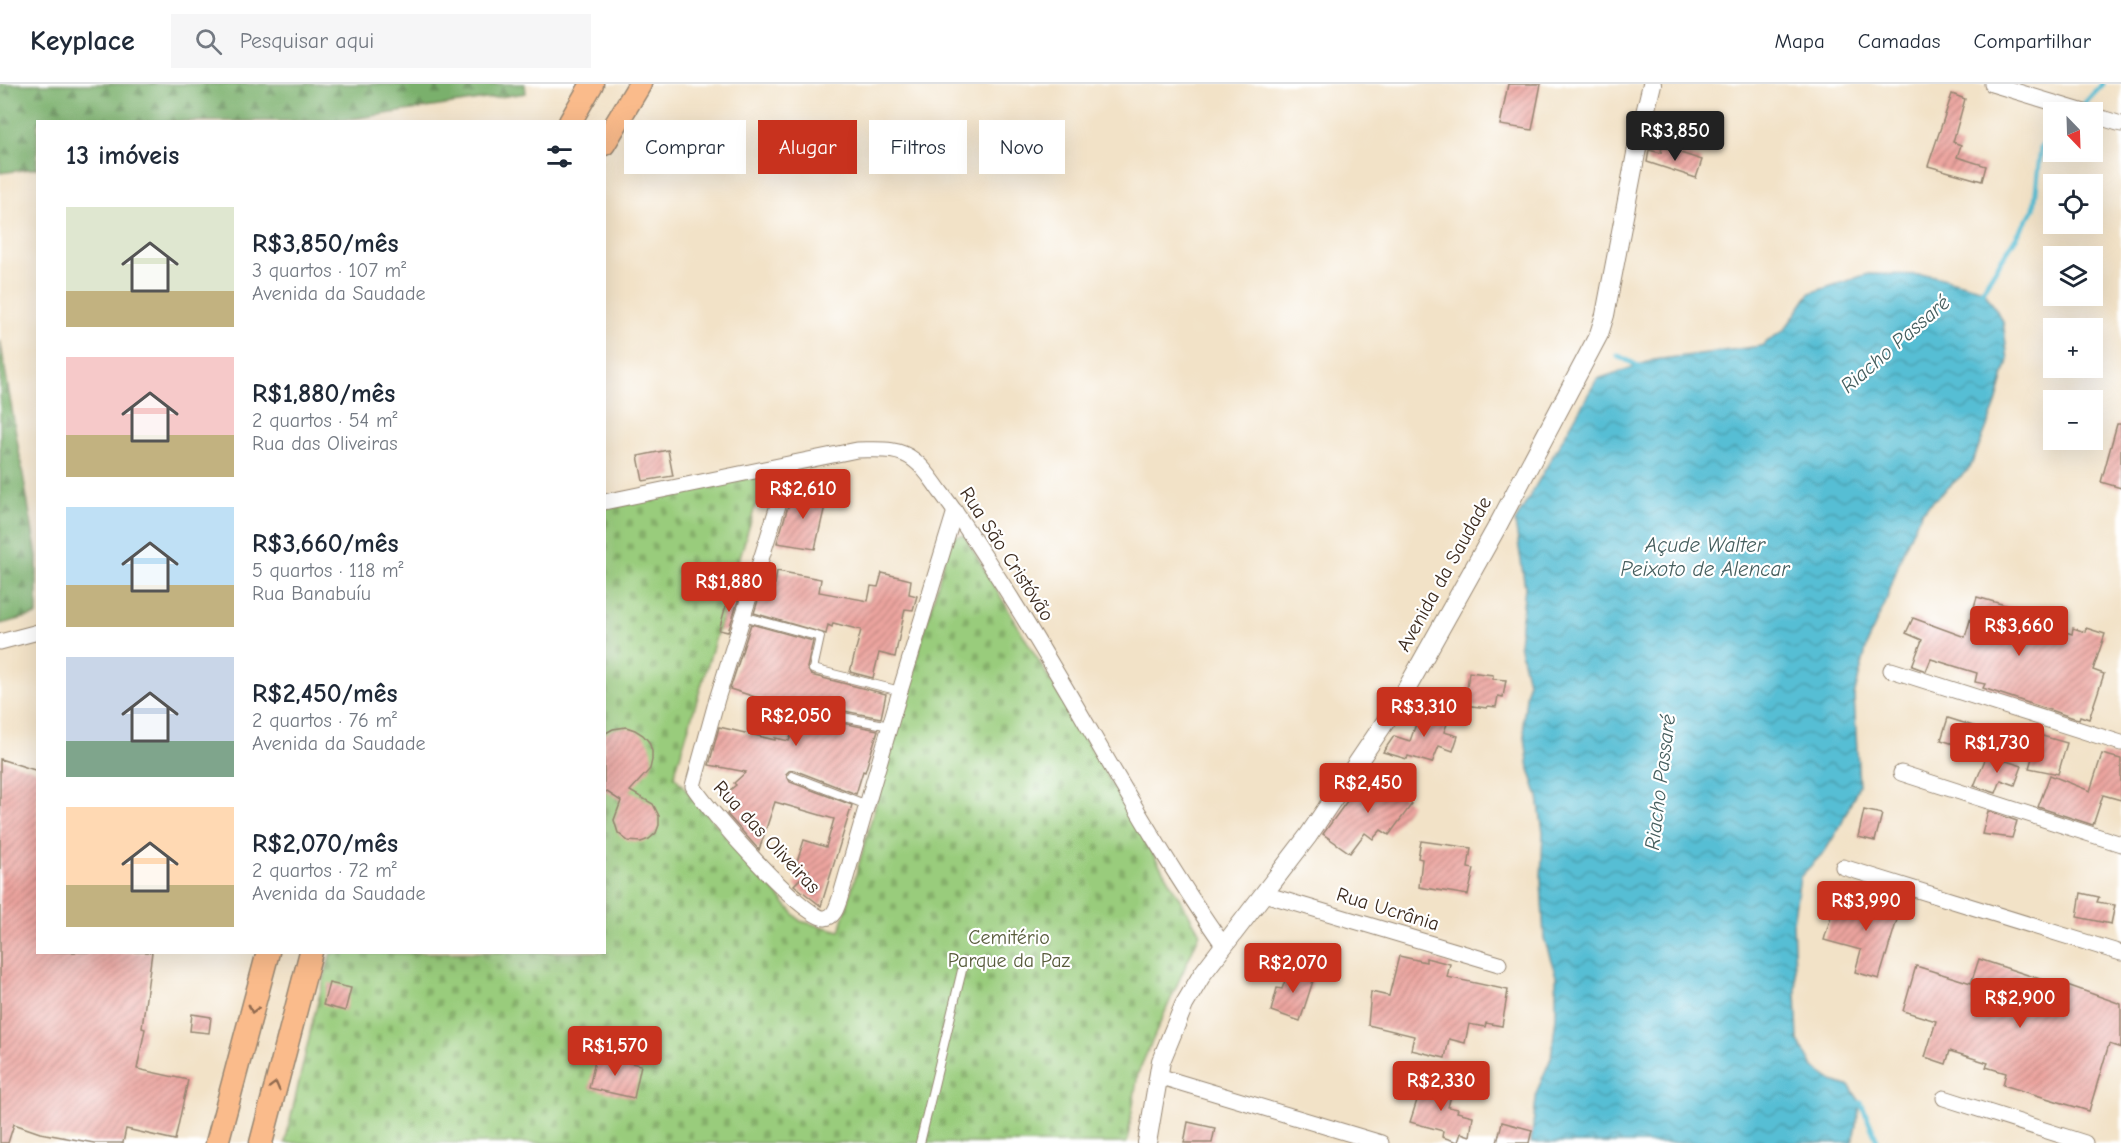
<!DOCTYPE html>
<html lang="pt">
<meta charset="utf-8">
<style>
:root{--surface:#fff;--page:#f6f6f7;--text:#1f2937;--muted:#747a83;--line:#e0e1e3;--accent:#c8321e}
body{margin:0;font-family:"Comic Neue",sans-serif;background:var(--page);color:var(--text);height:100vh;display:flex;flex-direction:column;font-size:22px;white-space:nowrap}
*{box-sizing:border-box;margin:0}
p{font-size:20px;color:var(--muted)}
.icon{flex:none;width:33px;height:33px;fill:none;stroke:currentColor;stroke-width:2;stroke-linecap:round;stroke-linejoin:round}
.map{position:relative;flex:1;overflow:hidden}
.panel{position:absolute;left:36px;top:36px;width:570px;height:834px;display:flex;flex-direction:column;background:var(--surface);border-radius:0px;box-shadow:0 6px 24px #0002}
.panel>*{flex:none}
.banner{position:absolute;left:624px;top:36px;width:570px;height:54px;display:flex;gap:12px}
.needle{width:39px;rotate:157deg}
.controls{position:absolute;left:2043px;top:18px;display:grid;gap:12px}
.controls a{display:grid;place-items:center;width:60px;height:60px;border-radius:0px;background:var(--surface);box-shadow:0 6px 24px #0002;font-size:30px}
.price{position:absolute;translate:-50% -51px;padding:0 14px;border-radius:6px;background:var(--accent);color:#fff;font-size:20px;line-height:39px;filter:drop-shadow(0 2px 3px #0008)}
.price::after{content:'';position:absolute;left:50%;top:36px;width:18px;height:14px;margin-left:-9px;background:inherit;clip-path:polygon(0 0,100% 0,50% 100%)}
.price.current{background:#222;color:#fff}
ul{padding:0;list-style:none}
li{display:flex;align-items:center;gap:18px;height:150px;padding:0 30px}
li span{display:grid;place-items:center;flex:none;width:168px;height:120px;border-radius:0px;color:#555}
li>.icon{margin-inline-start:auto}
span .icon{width:72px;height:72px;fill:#fffc;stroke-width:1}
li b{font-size:26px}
h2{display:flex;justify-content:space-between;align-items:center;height:72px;padding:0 30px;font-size:26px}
.pill{padding:0 21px;border-radius:0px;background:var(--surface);box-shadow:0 6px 24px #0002;font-size:21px;line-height:54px}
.pill.current{background:var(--accent);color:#fff}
header{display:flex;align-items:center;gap:36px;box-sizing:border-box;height:84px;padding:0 30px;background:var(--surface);border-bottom:2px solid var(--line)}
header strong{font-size:28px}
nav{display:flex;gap:33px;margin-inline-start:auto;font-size:21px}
.search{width:420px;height:54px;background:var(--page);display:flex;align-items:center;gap:15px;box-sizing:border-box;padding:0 21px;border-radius:0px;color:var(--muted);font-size:22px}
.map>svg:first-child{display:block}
</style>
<header>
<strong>Keyplace</strong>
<div class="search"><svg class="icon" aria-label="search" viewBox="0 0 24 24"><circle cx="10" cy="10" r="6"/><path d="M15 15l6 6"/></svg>Pesquisar aqui</div>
<nav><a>Mapa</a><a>Camadas</a><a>Compartilhar</a></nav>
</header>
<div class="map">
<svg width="2121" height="1059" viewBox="0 0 2121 1059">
<defs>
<pattern id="forest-firs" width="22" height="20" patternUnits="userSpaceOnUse" patternTransform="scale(1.5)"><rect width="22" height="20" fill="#7ab06c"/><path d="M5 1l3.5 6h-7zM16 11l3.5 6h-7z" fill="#658f58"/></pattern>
<pattern id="cemetery-stones" width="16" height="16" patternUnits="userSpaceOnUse" patternTransform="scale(1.5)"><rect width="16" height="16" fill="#99cc7c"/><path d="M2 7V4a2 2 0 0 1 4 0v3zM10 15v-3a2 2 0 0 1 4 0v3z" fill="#85af6b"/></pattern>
<pattern id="water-waves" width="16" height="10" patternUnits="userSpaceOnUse" patternTransform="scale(1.5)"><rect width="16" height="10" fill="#57bed4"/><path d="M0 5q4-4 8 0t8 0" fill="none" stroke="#499bab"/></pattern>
<pattern id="building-hatch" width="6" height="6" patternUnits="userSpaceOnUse" patternTransform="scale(1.5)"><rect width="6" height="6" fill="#eca49f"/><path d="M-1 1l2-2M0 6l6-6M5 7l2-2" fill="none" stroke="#c08681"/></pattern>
</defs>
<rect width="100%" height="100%" fill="#fff"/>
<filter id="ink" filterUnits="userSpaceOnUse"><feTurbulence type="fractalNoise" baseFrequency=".0167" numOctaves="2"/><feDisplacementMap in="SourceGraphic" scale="12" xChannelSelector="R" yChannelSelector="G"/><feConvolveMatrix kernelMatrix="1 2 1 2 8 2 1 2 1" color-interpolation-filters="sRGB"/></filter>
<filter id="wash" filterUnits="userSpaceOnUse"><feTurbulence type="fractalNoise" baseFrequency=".008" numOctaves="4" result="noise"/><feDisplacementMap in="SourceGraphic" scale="24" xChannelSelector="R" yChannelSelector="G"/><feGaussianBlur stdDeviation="1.35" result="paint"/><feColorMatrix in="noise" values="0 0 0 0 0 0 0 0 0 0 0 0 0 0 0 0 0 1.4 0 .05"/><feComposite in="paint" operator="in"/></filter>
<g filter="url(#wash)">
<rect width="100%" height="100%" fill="#f2e2c7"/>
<g fill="url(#forest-firs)" stroke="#5a6d45" stroke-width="1.5">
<polygon points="0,0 525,0 526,9 338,37 38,38 37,84 0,89"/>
<polygon points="0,256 37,472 37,531 0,540"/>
</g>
<polygon fill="url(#cemetery-stones)" stroke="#6a7b4d" stroke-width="1.5" points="765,390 674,692 800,837 840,847 951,453 964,451 1200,849 1138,989 1127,1059 285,1059 313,936 331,869 604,868 605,424"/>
<polygon fill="url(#water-waves)" stroke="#497479" stroke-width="1.5" points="1868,190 1930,191 1983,205 2003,237 2008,276 1995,323 1970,384 1922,427 1903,467 1885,520 1869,554 1854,612 1859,701 1841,741 1825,767 1800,793 1793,838 1798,956 1813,983 1833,997 1850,1003 1861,1019 1852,1059 1531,1059 1537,1007 1551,974 1556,933 1556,892 1544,854 1541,796 1543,748 1538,713 1529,685 1523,637 1528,598 1519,560 1525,503 1515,438 1597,295 1654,276 1761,262 1785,245 1810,209"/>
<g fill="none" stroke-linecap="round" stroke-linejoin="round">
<g stroke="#57bed4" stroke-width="5">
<polyline points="2079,25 2103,0"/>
<polyline points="1978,209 1983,205 2034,125 2041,63 2054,51"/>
<polyline points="1617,271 1642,284"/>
<polyline points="1855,1020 1861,1019 1878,1059"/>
</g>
</g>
<g id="blocks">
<g fill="url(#building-hatch)">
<polygon points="1508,0 1541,0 1532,46 1500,41"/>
<polygon points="1952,10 1965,15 1953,58 1961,61 1957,73 1986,82 1982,97 1928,82"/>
<polygon points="1662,63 1702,76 1696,94 1647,78 1649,66 1661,69"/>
<polygon points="2117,340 2121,340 2121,404 2101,398"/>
<polygon points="668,366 673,392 643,397 638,372"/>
<polygon points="793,406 827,413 815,465 777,459"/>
<polygon points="777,487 821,495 819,508 868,517 871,502 878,503 882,489 911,496 909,510 917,512 913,526 905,525 895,573 879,569 873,594 850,588 861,546 833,539 832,543 828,541 826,550 754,529 764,498 775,500"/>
<polygon points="729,511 739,514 728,548 719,546"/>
<polygon points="1977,513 2040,531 2038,539 2072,550 2073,544 2085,548 2086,544 2105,550 2093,586 2104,590 2089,635 2080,632 2079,635 2074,634 1983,604 1985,600 1975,598 1977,589 1931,575 1926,587 1912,582 1922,556 1906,549 1913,534 1965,553"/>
<polygon points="751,540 813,557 807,584 811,591 886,610 881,634 823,623 816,627 817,632 821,635 878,646 865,688 863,687 856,710 794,686 789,687 786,690 790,698 852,721 821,822 794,801 809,786 797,783 798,779 797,778 804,756 826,763 834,735 775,718 759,766 727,730 735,723 724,711 736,701 734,699 746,688 709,681 719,643 775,656 775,654 789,657 800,627 730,605"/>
<polygon points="1469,588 1493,591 1493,595 1506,596 1503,613 1498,612 1496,623 1488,622 1487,624 1465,621"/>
<polygon points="1422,623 1450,632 1444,648 1458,652 1453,667 1439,662 1432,679 1408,672 1407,675 1383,668 1394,652 1410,657"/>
<polygon points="1948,634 1986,646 1980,668 1941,656"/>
<polygon points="626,643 635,646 643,651 649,658 652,667 652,676 650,685 630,707 653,720 659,732 659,741 656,749 649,755 641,758 628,757 618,749 614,736 621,717 604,706 604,650 613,645"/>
<polygon points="2039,651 2067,659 2058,690 2029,684"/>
<polygon points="2102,670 2121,675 2121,716 2103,711 2093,741 2038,723 2050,691 2090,707"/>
<polygon points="1987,671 2022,682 2015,701 2001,696 1996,709 1974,702"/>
<polygon points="0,675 38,687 38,868 152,868 142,944 145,945 137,985 188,996 175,1056 126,1045 123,1059 94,1059 40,1049 14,1040 8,1059 0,1059"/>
<polygon points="1372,690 1412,720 1389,751 1381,746 1373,755 1365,749 1350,769 1323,750 1353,709 1356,712"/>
<polygon points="1864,726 1882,730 1875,757 1858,753"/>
<polygon points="1988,727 2017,737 2012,754 1982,750"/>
<polygon points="1421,757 1471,764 1468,784 1474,785 1468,811 1419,803 1422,775 1418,774"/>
<polygon points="1878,809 1903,816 1879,895 1855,888 1861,866 1824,856 1835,819 1872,830"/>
<polygon points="2081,809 2099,813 2097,818 2115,821 2111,840 2077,833"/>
<polygon points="1399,872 1426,878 1426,874 1450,880 1447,893 1508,906 1502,942 1486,939 1485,943 1469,940 1465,959 1449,955 1445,974 1411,966 1414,952 1368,941 1371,908 1389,912"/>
<polygon points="1979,875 2055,900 2056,897 2121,920 2121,964 2109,960 2089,1027 2003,1001 2006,989 1986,983 1988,979 1950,967 1946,980 1925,973 1936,937 1903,927 1916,882 1971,899"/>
<polygon points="1290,883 1315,891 1300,937 1271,927 1277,904 1282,905"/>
<polygon points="329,899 351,904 345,927 323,921"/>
<polygon points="192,930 211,933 209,949 190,947"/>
<polygon points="596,972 641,981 634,1014 589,1004"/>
<polygon points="1438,995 1454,1000 1448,1023 1458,1025 1457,1028 1473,1032 1470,1052 1461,1049 1458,1058 1442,1053 1443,1047 1410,1038 1421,1004 1434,1008"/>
<polygon points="1188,1038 1215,1044 1212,1059 1184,1059"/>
<polygon points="1502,1038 1532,1046 1529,1059 1497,1059"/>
</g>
</g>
</g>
<g filter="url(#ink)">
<use href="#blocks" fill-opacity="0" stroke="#968672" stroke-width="1.5"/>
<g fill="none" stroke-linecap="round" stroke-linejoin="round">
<defs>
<g id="service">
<polyline points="743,532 820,553 813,585 900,607"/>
<polyline points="822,629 890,642"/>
<polyline points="792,692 867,721"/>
<polyline points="920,1059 964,878"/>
</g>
<g id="minor">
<polyline points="1992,0 2084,28"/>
<polyline points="2092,31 2121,40"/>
<path d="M791,380L717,615L693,702C706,724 805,837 825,834C835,833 837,822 840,814L900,607L955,427"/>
<path d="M604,418L857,366C877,366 898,363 914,376C925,384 932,396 940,407C960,433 978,462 996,490C1075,612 1140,743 1224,862"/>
<polyline points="0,558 38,548"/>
<polyline points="1891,586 2121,659"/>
<polyline points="1901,689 2121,760"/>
<polyline points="1843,783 2121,869"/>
<polyline points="1264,810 1499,880"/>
<polyline points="1158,992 1381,1059"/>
<polyline points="1944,1014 2085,1059"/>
</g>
<polyline id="tertiary" points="1147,1059 1161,977 1184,921 1203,889 1308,752 1402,613 1497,443 1599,250 1605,231 1639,54 1652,0"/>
<g id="primary">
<polyline points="570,38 592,0"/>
<polyline points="604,60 640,0"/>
<polyline points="217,1059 268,868"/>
<polyline points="261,1059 311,868"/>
</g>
</defs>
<use href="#service" stroke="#968672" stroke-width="10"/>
<use href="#minor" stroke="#968672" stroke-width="17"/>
<use href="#tertiary" stroke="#968672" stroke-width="20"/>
<use href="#primary" stroke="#968672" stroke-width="25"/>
<use href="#service" stroke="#fff" stroke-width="8"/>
<use href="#minor" stroke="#fff" stroke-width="15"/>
<use href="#tertiary" stroke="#fff" stroke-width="18"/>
<use href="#primary" stroke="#fabb8b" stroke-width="22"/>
</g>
<defs><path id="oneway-chevron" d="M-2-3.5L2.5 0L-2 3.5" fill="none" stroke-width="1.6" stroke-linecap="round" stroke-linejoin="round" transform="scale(1.5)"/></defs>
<g stroke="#916b4f">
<use href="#oneway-chevron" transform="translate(253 925) rotate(105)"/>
<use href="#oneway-chevron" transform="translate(275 1002) rotate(-75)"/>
</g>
</g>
<g text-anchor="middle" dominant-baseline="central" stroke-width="4.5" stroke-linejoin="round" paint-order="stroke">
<g font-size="20" fill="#3b2a1e" stroke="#fff">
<text transform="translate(1007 470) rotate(57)">Rua São Cristóvão</text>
<text transform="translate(1444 490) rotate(-61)">Avenida da Saudade</text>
<text transform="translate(767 753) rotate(47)">Rua das Oliveiras</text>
<text transform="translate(1388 825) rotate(17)">Rua Ucrânia</text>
</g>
<g font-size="20" fill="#575b3a" stroke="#fff">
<text x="1009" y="853">Cemitério<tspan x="1009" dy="23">Parque da Paz</tspan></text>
</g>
<g font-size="21" font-style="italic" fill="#455e5e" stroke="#fff">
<text transform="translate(1895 260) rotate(-41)">Riacho Passaré</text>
<text x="1705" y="461">Açude Walter<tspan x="1705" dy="24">Peixoto de Alencar</tspan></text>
<text transform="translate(1660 698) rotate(-83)">Riacho Passaré</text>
</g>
</g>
</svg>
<div class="controls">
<a><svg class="needle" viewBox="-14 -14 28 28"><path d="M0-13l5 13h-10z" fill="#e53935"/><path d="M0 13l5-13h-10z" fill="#747a83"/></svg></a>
<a><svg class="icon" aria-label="locate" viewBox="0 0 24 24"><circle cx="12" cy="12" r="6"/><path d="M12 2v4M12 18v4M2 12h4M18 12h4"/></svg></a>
<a><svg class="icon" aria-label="layers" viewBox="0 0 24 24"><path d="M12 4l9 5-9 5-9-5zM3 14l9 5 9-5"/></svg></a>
<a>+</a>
<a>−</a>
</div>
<b class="price current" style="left:1675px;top:78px">R$3,850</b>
<b class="price" style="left:803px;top:436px">R$2,610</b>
<b class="price" style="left:729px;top:529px">R$1,880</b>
<b class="price" style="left:2019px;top:573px">R$3,660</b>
<b class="price" style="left:1424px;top:654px">R$3,310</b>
<b class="price" style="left:796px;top:663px">R$2,050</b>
<b class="price" style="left:1997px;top:690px">R$1,730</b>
<b class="price" style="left:1368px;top:730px">R$2,450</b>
<b class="price" style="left:1866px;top:848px">R$3,990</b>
<b class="price" style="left:1293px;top:910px">R$2,070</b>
<b class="price" style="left:2020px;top:945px">R$2,900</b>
<b class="price" style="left:615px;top:993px">R$1,570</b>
<b class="price" style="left:1441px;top:1028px">R$2,330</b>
<div class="banner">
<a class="pill">Comprar</a>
<a class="pill current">Alugar</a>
<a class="pill">Filtros</a>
<a class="pill">Novo</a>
</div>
<section class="panel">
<h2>13 imóveis<svg class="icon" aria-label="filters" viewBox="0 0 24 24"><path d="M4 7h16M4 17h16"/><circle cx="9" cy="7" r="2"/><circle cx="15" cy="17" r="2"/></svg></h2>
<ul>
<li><span style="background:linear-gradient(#dfe7d0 70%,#c2b280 0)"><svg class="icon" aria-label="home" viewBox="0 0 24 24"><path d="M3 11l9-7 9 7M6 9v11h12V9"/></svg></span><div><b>R$3,850/mês</b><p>3 quartos · 107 m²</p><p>Avenida da Saudade</p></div></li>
<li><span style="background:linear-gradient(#f6c9c9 65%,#c2b280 0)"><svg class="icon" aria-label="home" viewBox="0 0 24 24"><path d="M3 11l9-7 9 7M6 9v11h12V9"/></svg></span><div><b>R$1,880/mês</b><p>2 quartos · 54 m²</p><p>Rua das Oliveiras</p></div></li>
<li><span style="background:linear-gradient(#bfe0f5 65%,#c2b280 0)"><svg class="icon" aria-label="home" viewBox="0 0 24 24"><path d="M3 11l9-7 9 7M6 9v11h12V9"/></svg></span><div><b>R$3,660/mês</b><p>5 quartos · 118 m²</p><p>Rua Banabuíu</p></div></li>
<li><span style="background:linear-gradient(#c9d6e8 70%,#7fa58c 0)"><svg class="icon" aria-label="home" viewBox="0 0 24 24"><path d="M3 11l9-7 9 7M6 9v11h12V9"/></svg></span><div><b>R$2,450/mês</b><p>2 quartos · 76 m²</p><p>Avenida da Saudade</p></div></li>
<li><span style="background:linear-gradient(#ffd9b3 65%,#c2b280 0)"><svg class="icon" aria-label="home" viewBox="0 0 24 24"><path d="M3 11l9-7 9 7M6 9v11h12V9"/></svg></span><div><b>R$2,070/mês</b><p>2 quartos · 72 m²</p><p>Avenida da Saudade</p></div></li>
</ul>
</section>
</div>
